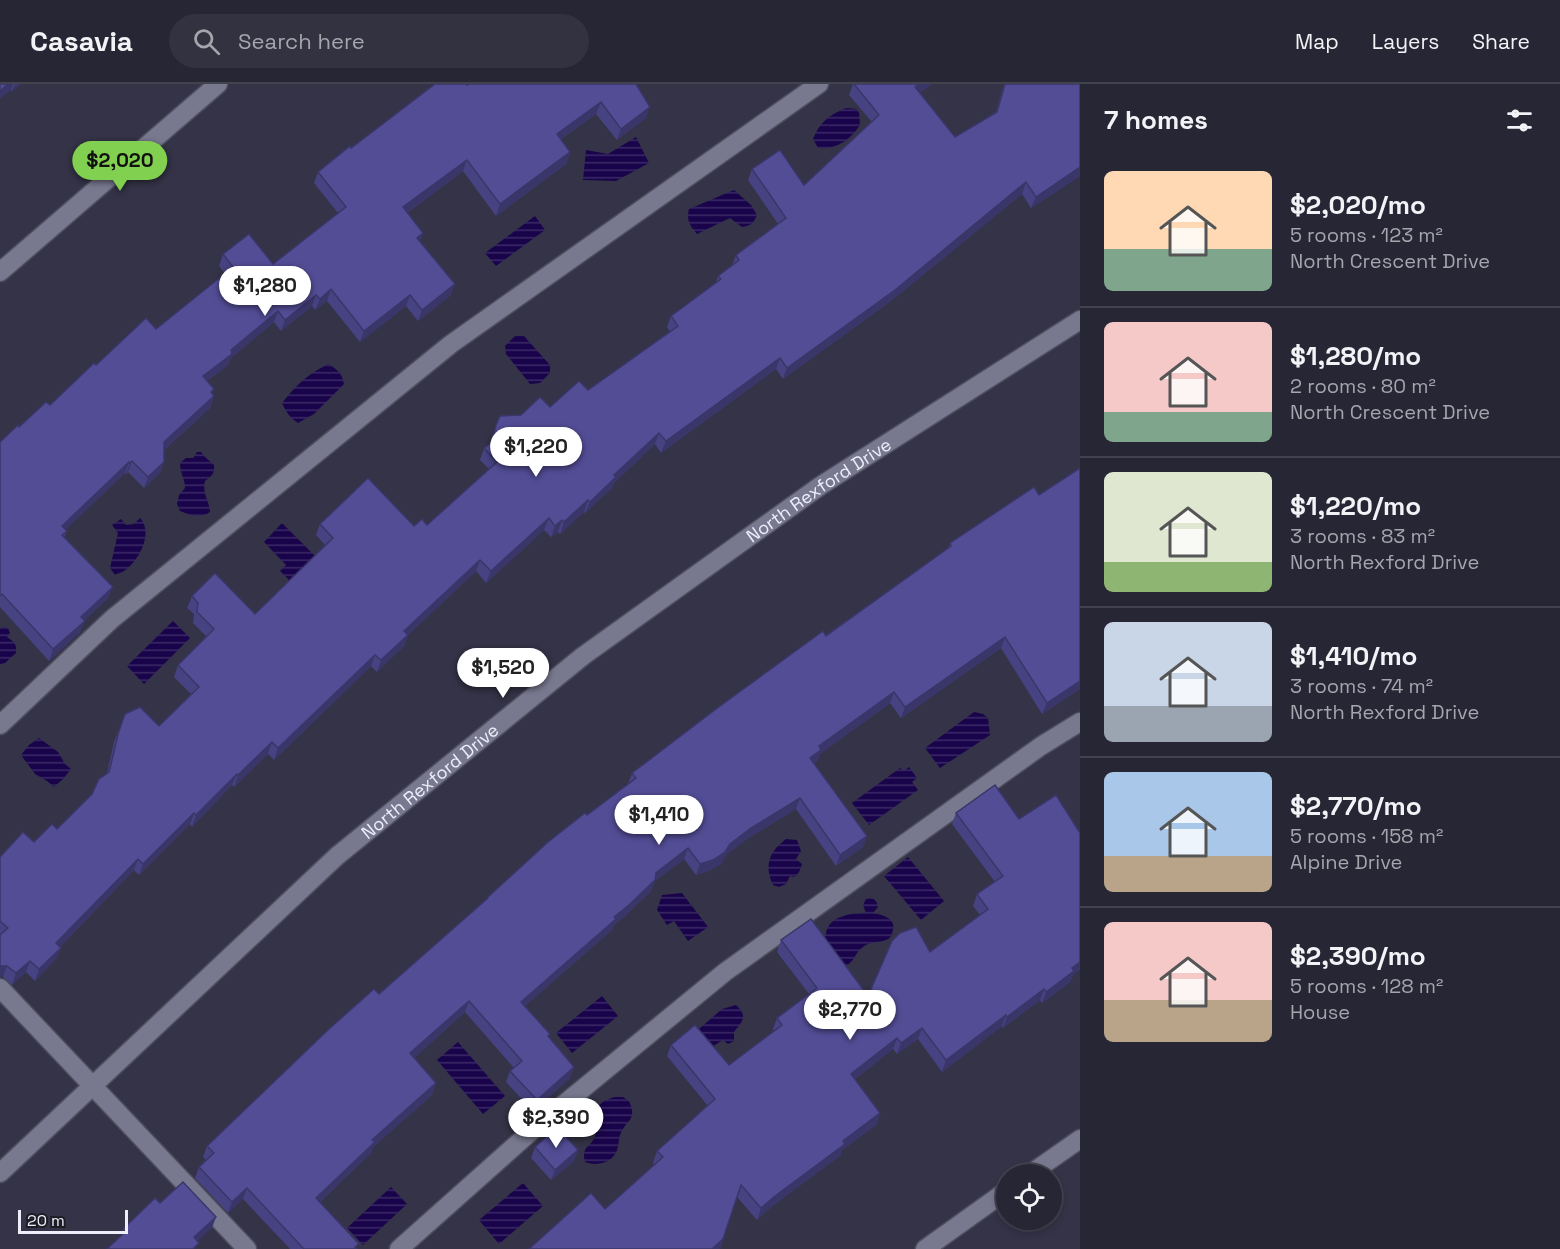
<!DOCTYPE html>
<meta charset="utf-8">
<style>
:root{--surface:#272635;--page:#333241;--text:#f1f3f6;--muted:#a4a5ad;--line:#434350;--accent:#82d04f}
body{margin:0;font-family:"Space Grotesk",sans-serif;background:var(--page);color:var(--text);height:100vh;display:flex;flex-direction:column;font-size:22px;white-space:nowrap}
*{box-sizing:border-box;margin:0}
p{font-size:20px;color:var(--muted)}
.icon{flex:none;width:33px;height:33px;fill:none;stroke:currentColor;stroke-width:2;stroke-linecap:round;stroke-linejoin:round}
.map{position:relative;flex:1;overflow:hidden}
.panel{display:flex;flex-direction:column;background:var(--surface);width:480px}
.panel>*{flex:none}
.buttons{position:absolute;left:996px;top:1080px;display:grid;gap:12px}
.buttons a{display:grid;place-items:center;width:66px;height:66px;border-radius:50%;background:var(--surface);box-shadow:0 3px 9px #0003,0 0 0 2px var(--line);font-size:30px}
.scale{position:absolute;left:18px;bottom:15px;width:110px;box-sizing:border-box;padding-left:6px;border:3px solid #eeeefb;border-top:0;font-size:16px;line-height:21px;white-space:nowrap;color:#eeeefb;-webkit-text-stroke:4px #1c1c25;paint-order:stroke}
.price{position:absolute;translate:-50% -51px;padding:0 14px;border-radius:21px;background:#fff;color:#222;font-size:20px;line-height:39px;filter:drop-shadow(0 2px 3px #0008)}
.price::after{content:'';position:absolute;left:50%;top:36px;width:18px;height:14px;margin-left:-9px;background:inherit;clip-path:polygon(0 0,100% 0,50% 100%)}
.price.current{background:var(--accent);color:#111}
ul{padding:0;list-style:none}
li{display:flex;align-items:center;gap:18px;height:150px;padding:0 24px}
li+li{border-top:2px solid var(--line)}
li span{display:grid;place-items:center;flex:none;width:168px;height:120px;border-radius:9px;color:#555}
li>.icon{margin-inline-start:auto}
span .icon{width:72px;height:72px;fill:#fffc;stroke-width:1}
li b{font-size:26px}
h2{display:flex;justify-content:space-between;align-items:center;height:72px;padding:0 24px;font-size:26px}
header{display:flex;align-items:center;gap:36px;box-sizing:border-box;height:84px;padding:0 30px;background:var(--surface);border-bottom:2px solid var(--line)}
header strong{font-size:28px}
nav{display:flex;gap:33px;margin-inline-start:auto;font-size:21px}
.search{width:420px;height:54px;background:var(--page);display:flex;align-items:center;gap:15px;box-sizing:border-box;padding:0 21px;border-radius:33px;color:var(--muted);font-size:22px}
main{display:flex;flex:1;min-height:0}
.map>svg:first-child{display:block}
</style>
<header>
<strong>Casavia</strong>
<div class="search"><svg class="icon" aria-label="search" viewBox="0 0 24 24"><circle cx="10" cy="10" r="6"/><path d="M15 15l6 6"/></svg>Search here</div>
<nav><a>Map</a><a>Layers</a><a>Share</a></nav>
</header>
<main>
<div class="map">
<svg width="1080" height="1165" viewBox="0 0 1080 1165">
<defs>
<pattern id="water-rules" width="6" height="5" patternUnits="userSpaceOnUse" patternTransform="scale(1.5)"><rect width="6" height="5" fill="#19044b"/><path d="M0 2.5h6" fill="none" stroke="#3b2966"/></pattern>
</defs>
<rect width="100%" height="100%" fill="#343347"/>
<g fill="url(#water-rules)">
<path d="M846,24L857,25L859,29L860,41C850,56 836,66 818,64L813,55C819,39 830,30 846,24Z"/>
<polygon points="636,53 649,79 616,97 583,96 586,66 608,70"/>
<path d="M734,106L751,121L757,131C754,139 751,142 742,143L730,134L697,150C690,142 686,136 689,125Z"/>
<polygon points="535,132 545,146 496,182 485,169"/>
<polygon points="515,252 524,252 550,281 550,289 540,299 530,300 506,270 505,262"/>
<path d="M328,280C337,285 342,289 344,300L314,330L298,339C290,334 286,328 282,319C298,299 306,292 328,280Z"/>
<path d="M197,368H201L205,373L214,381C215,389 212,392 205,397C202,411 209,415 210,428C200,435 190,431 180,427L177,420L179,411L185,404C185,395 180,389 180,379L186,374H193Z"/>
<path d="M140,434C154,449 139,477 124,487C121,489 118,489 115,491L110,484L118,449L112,441L121,435L126,441L134,440Z"/>
<polygon points="282,439 324,481 299,506 280,487 286,481 264,458"/>
<polygon points="173,537 190,554 144,600 127,582"/>
<path d="M3,543L8,544L10,549L7,553C14,558 17,560 16,569L5,579L0,580V545Z"/>
<polygon points="974,628 983,630 988,634 990,651 940,684 925,664"/>
<polygon points="39,654 58,668 65,680 71,685 64,694 54,703 47,697 35,690 21,671 29,661"/>
<polygon points="909,683 917,694 912,698 918,706 869,741 852,719 900,684 904,687"/>
<path d="M786,755L797,756L801,767L796,775L802,780C800,786 799,790 794,793L790,792L786,800L779,803L773,801C764,781 769,768 786,755Z"/>
<polygon points="908,773 944,817 921,836 884,792"/>
<polygon points="682,809 708,843 688,857 674,837 667,841 657,826 662,811"/>
<path d="M870,814C875,815 877,817 878,823L873,829C884,831 898,835 892,849C891,853 890,854 886,856C878,859 871,857 863,863C854,869 855,879 844,882C839,875 830,867 826,859C824,855 825,853 826,849C829,832 851,829 866,829L863,821L866,815Z"/>
<polygon points="602,912 618,932 572,969 556,949"/>
<path d="M736,921C748,932 743,937 734,948V957L728,960L723,956L710,964L698,951L699,945L722,925Z"/>
<polygon points="458,958 505,1012 483,1030 437,976"/>
<path d="M614,1013H623L629,1017C638,1037 626,1035 620,1051C618,1057 619,1065 615,1070C609,1080 595,1082 585,1078C581,1061 591,1064 595,1052C598,1044 596,1032 597,1023L604,1017Z"/>
<polygon points="523,1099 543,1122 499,1160 479,1136"/>
<polygon points="391,1103 407,1120 363,1161 347,1144"/>
</g>
<g fill="none" stroke-linecap="round" stroke-linejoin="round">
<defs>
<g id="minor">
<polyline points="0,188 218,0"/>
<polyline points="0,641 112,535 451,260 819,0"/>
<polyline points="0,904 247,1165"/>
<path id="s1" d="M0,1089L337,772L583,572L820,402L1080,236"/>
<polyline points="1030,1090 1080,1055"/>
<polyline points="399,1165 536,1043 725,888 1041,662 1080,638"/>
<polyline points="925,1165 1006,1107"/>
</g>
</defs>
<use href="#minor" stroke="#4e4e5e" stroke-width="21"/>
<use href="#minor" stroke="#78788f" stroke-width="18"/>
</g>
<g fill="#474281">
<polygon points="0,0 21,0 12,7 11,6 0,14"/>
<polygon points="636,0 646,34 617,56 596,30 561,55 570,68 566,80 496,132 463,87 407,129 423,149 420,157 451,211 418,237 406,222 360,258 327,217 315,226 312,222 281,247 274,238 231,274 228,281 207,297 214,312 210,324 164,366 164,378 160,389 144,404 128,388 126,390 125,389 66,445 67,447 64,453 108,514 84,537 80,548 49,577 0,523 0,358 50,321 96,281 156,245 225,190 219,182 223,170 273,180 338,129 314,99 318,88 351,64 467,1"/>
<polygon points="853,0 932,0 919,9 955,53 996,28 1004,0 1080,0 1080,92 1031,124 1022,110 891,217 783,295 776,285 661,369 655,360 614,399 612,404 585,429 584,428 560,450 558,448 551,453 544,446 486,499 476,487 408,551 404,562 377,588 371,582 274,676 268,670 234,703 232,701 192,743 190,740 139,791 134,786 60,863 61,864 56,875 35,897 26,888 12,901 3,893 0,893 0,773 34,758 57,745 92,710 107,689 114,658 125,630 159,642 191,610 174,593 178,581 207,553 193,539 194,530 187,524 192,512 255,530 325,461 316,451 320,440 414,442 427,441 489,385 480,376 484,364 490,359 496,341 521,331 550,323 588,306 670,248 667,243 671,232 716,199 718,192 732,181 736,171 778,140 748,96 752,85 804,101 872,38 849,11"/>
<polygon points="1080,384 1080,605 1042,630 1001,564 901,634 890,619 820,670 817,677 814,679 867,752 863,763 836,782 796,725 747,755 726,771 721,780 709,787 696,791 684,775 655,797 651,807 625,832 614,841 612,846 525,922 550,950 549,953 574,983 570,994 533,1027 506,998 510,987 514,984 465,928 414,974 436,999 432,1011 374,1062 371,1069 320,1118 357,1165 290,1165 243,1115 228,1129 195,1094 199,1083 206,1076 203,1073 207,1062 487,815 488,813 587,731 628,700 632,689 948,464 950,459 1039,411"/>
<polygon points="995,701 1073,891 1070,898 1042,919 1040,916 1003,944 1002,942 942,988 918,955 897,970 893,965 855,995 880,1029 876,1041 842,1066 841,1071 771,1123 757,1136 737,1113 720,1165 529,1165 605,1125 655,1081 653,1079 657,1067 708,1022 667,972 671,961 729,981 774,947 773,945 777,934 809,910 777,868 781,856 868,912 980,831 973,822 977,810 995,798 952,740 956,729"/>
<polygon points="535,1063 578,1066 574,1077 551,1096 531,1074"/>
</g>
<g fill="#3a3669">
<polygon points="8,0 13,0 11,6 0,14 0,7"/>
<polygon points="15,0 21,0 12,7"/>
<polygon points="919,0 932,0 911,14 915,3"/>
<polygon points="601,18 596,30 552,61 557,50"/>
<polygon points="650,23 646,34 617,56 621,45"/>
<polygon points="570,68 566,80 496,132 500,120"/>
<polygon points="467,76 463,87 399,135 403,123"/>
<polygon points="1080,83 1080,92 1031,124 1036,113"/>
<polygon points="1026,98 1022,110 891,217 783,295 787,284"/>
<polygon points="423,149 419,161 417,154"/>
<polygon points="455,200 451,211 418,237 422,226"/>
<polygon points="331,205 327,217 315,226 320,215"/>
<polygon points="316,211 312,222 281,247 285,236"/>
<polygon points="410,211 406,222 360,258 364,247"/>
<polygon points="278,227 274,238 231,274 228,281 198,304 203,292 231,266"/>
<polygon points="780,274 776,285 661,369 666,357"/>
<polygon points="214,305 210,316 214,312 210,324 160,369 164,358"/>
<polygon points="659,349 655,360 614,399 612,404 585,429 590,418 614,391"/>
<polygon points="132,377 128,388 126,390 130,379"/>
<polygon points="129,378 125,389 58,453 62,442"/>
<polygon points="164,378 160,389 144,404 148,393"/>
<polygon points="588,416 584,428 560,450 564,438"/>
<polygon points="549,434 544,446 486,499 491,487"/>
<polygon points="562,436 558,448 551,453 555,442"/>
<polygon points="480,476 476,487 408,551 404,562 377,588 381,576 404,547"/>
<polygon points="113,503 108,514 83,538 85,537 80,548 49,577 53,565 81,533"/>
<polygon points="1005,553 1001,564 901,634 905,623"/>
<polygon points="375,571 371,582 274,676 278,664"/>
<polygon points="1080,597 1080,605 1042,630 1047,619"/>
<polygon points="894,608 890,619 820,670 817,677 806,685 810,674 819,662"/>
<polygon points="272,658 268,670 234,703 238,691"/>
<polygon points="237,690 232,701 192,743 196,731"/>
<polygon points="800,714 796,725 747,755 726,771 721,780 709,787 696,791 700,780 751,744"/>
<polygon points="194,729 190,740 139,791 143,780"/>
<polygon points="867,752 863,763 836,782 840,771"/>
<polygon points="688,764 684,775 655,797 651,807 625,832 614,841 612,846 517,929 521,918 614,833 656,789"/>
<polygon points="138,775 134,786 52,871 56,859"/>
<polygon points="61,864 56,875 35,897 39,885"/>
<polygon points="30,877 26,888 12,901 16,889"/>
<polygon points="1080,878 1080,886 1073,891 1070,898 1042,919 1046,908 1072,884"/>
<polygon points="0,882 7,882 3,893 0,893"/>
<polygon points="1044,905 1040,916 1003,944 1007,933"/>
<polygon points="469,917 465,928 406,981 410,969"/>
<polygon points="1006,931 1002,942 942,988 946,976"/>
<polygon points="922,944 918,955 897,970 901,959"/>
<polygon points="897,954 893,965 847,1001 851,990"/>
<polygon points="574,983 570,994 533,1027 537,1016"/>
<polygon points="436,999 432,1011 374,1062 371,1069 312,1125 316,1114 372,1056"/>
<polygon points="880,1029 876,1041 842,1066 841,1071 771,1123 757,1136 761,1124 775,1112 843,1057"/>
<polygon points="578,1066 574,1077 551,1096 555,1086"/>
<polygon points="247,1104 243,1115 228,1129 232,1118"/>
<polygon points="216,1133 212,1144 190,1164 194,1153"/>
<polygon points="723,1155 720,1165 712,1165"/>
</g>
<g fill="#534d96" stroke="#3a3669" stroke-width="1.5">
<polygon points="0,0 8,0 0,7"/>
<polygon points="435,0 466,0 467,1 469,0 636,0 650,23 621,45 601,18 557,50 570,68 500,120 467,76 403,123 423,149 417,154 455,200 422,226 410,211 364,247 331,205 320,215 316,211 285,236 278,227 231,266 232,270 203,292 214,305 211,308 214,312 164,358 164,378 148,393 132,377 130,379 129,378 62,442 67,447 62,451 113,503 81,533 85,537 53,565 2,510 0,512 0,358 18,341 19,343 46,318 50,321 94,279 96,281 146,234 156,245 233,183 223,170 249,150 273,180 346,123 318,88 350,62 351,64"/>
<polygon points="854,0 919,0 915,3 955,53 997,28 1005,0 1080,0 1080,83 1036,113 1026,98 895,206 787,284 780,274 666,357 659,349 614,391 616,393 590,418 588,416 564,438 562,436 555,442 549,434 491,487 480,476 404,547 408,551 381,576 375,571 278,664 272,658 238,691 237,690 196,731 194,729 143,780 138,775 56,859 61,864 39,885 30,877 16,889 7,882 0,882 0,851 8,844 0,837 0,773 23,748 34,758 52,740 57,745 92,710 99,695 109,688 119,647 125,630 140,623 159,642 199,603 178,581 214,545 197,528 198,519 192,512 215,489 255,530 333,454 320,440 368,394 414,442 422,435 427,441 497,378 484,364 492,358 496,341 500,332 521,331 540,313 550,323 579,297 588,306 678,242 671,232 721,195 718,192 739,176 736,171 786,134 752,85 780,66 804,101 879,31"/>
<polygon points="1080,384 1080,597 1047,619 1005,553 905,623 894,608 819,662 821,666 810,674 867,752 840,771 800,714 751,744 730,760 725,768 713,776 700,780 688,764 656,789 655,796 629,821 614,833 616,835 521,918 550,950 548,952 574,983 537,1016 510,987 522,977 469,917 410,969 436,999 372,1056 375,1058 316,1114 359,1160 355,1163 357,1165 304,1165 247,1104 232,1118 199,1083 214,1069 207,1062 329,945 374,905 379,910 488,814 488,813 548,758 585,729 587,731 636,694 632,689 720,622 823,547 826,552 951,462 950,459 1034,403 1039,411"/>
<polygon points="995,701 1019,735 1056,711 1080,749 1080,878 1072,884 1074,887 1046,908 1044,905 1007,933 1006,931 946,976 922,944 901,959 897,954 851,990 880,1029 843,1057 845,1060 775,1112 761,1124 741,1101 723,1155 712,1165 529,1165 591,1109 605,1125 663,1073 657,1067 715,1015 671,961 695,941 729,981 782,941 777,934 817,904 781,856 811,835 868,912 892,857 900,849 916,843 930,868 988,825 977,810 1003,792 956,729"/>
<polygon points="557,1043 578,1066 555,1086 535,1063"/>
<polygon points="183,1098 216,1133 194,1153 199,1159 193,1165 107,1165 125,1148 123,1145 155,1114 160,1119"/>
</g>
<g text-anchor="middle" dominant-baseline="central" stroke-width="4.5" stroke-linejoin="round" paint-order="stroke">
<g font-size="18" fill="#eeeefb" stroke="#1c1c25">
<text stroke="none"><textPath href="#s1" startOffset="1068">North Rexford Drive</textPath></text>
<text stroke="none"><textPath href="#s1" startOffset="582">North Rexford Drive</textPath></text>
</g>
</g>
</svg>
<div class="buttons">
<a><svg class="icon" aria-label="locate" viewBox="0 0 24 24"><circle cx="12" cy="12" r="6"/><path d="M12 2v4M12 18v4M2 12h4M18 12h4"/></svg></a>
</div>
<div class="scale">20 m</div>
<b class="price current" style="left:120px;top:108px">$2,020</b>
<b class="price" style="left:265px;top:233px">$1,280</b>
<b class="price" style="left:536px;top:394px">$1,220</b>
<b class="price" style="left:503px;top:615px">$1,520</b>
<b class="price" style="left:659px;top:762px">$1,410</b>
<b class="price" style="left:850px;top:957px">$2,770</b>
<b class="price" style="left:556px;top:1065px">$2,390</b>
</div>
<section class="panel">
<h2>7 homes<svg class="icon" aria-label="filters" viewBox="0 0 24 24"><path d="M4 7h16M4 17h16"/><circle cx="9" cy="7" r="2"/><circle cx="15" cy="17" r="2"/></svg></h2>
<ul>
<li><span style="background:linear-gradient(#ffd9b3 65%,#7fa58c 0)"><svg class="icon" aria-label="home" viewBox="0 0 24 24"><path d="M3 11l9-7 9 7M6 9v11h12V9"/></svg></span><div><b>$2,020/mo</b><p>5 rooms · 123 m²</p><p>North Crescent Drive</p></div></li>
<li><span style="background:linear-gradient(#f6c9c9 75%,#7fa58c 0)"><svg class="icon" aria-label="home" viewBox="0 0 24 24"><path d="M3 11l9-7 9 7M6 9v11h12V9"/></svg></span><div><b>$1,280/mo</b><p>2 rooms · 80 m²</p><p>North Crescent Drive</p></div></li>
<li><span style="background:linear-gradient(#dfe7d0 75%,#8fb573 0)"><svg class="icon" aria-label="home" viewBox="0 0 24 24"><path d="M3 11l9-7 9 7M6 9v11h12V9"/></svg></span><div><b>$1,220/mo</b><p>3 rooms · 83 m²</p><p>North Rexford Drive</p></div></li>
<li><span style="background:linear-gradient(#c9d6e8 70%,#9aa5b1 0)"><svg class="icon" aria-label="home" viewBox="0 0 24 24"><path d="M3 11l9-7 9 7M6 9v11h12V9"/></svg></span><div><b>$1,410/mo</b><p>3 rooms · 74 m²</p><p>North Rexford Drive</p></div></li>
<li><span style="background:linear-gradient(#a9c7e8 70%,#b9a48a 0)"><svg class="icon" aria-label="home" viewBox="0 0 24 24"><path d="M3 11l9-7 9 7M6 9v11h12V9"/></svg></span><div><b>$2,770/mo</b><p>5 rooms · 158 m²</p><p>Alpine Drive</p></div></li>
<li><span style="background:linear-gradient(#f6c9c9 65%,#b9a48a 0)"><svg class="icon" aria-label="home" viewBox="0 0 24 24"><path d="M3 11l9-7 9 7M6 9v11h12V9"/></svg></span><div><b>$2,390/mo</b><p>5 rooms · 128 m²</p><p>House</p></div></li>
</ul>
</section>
</main>
